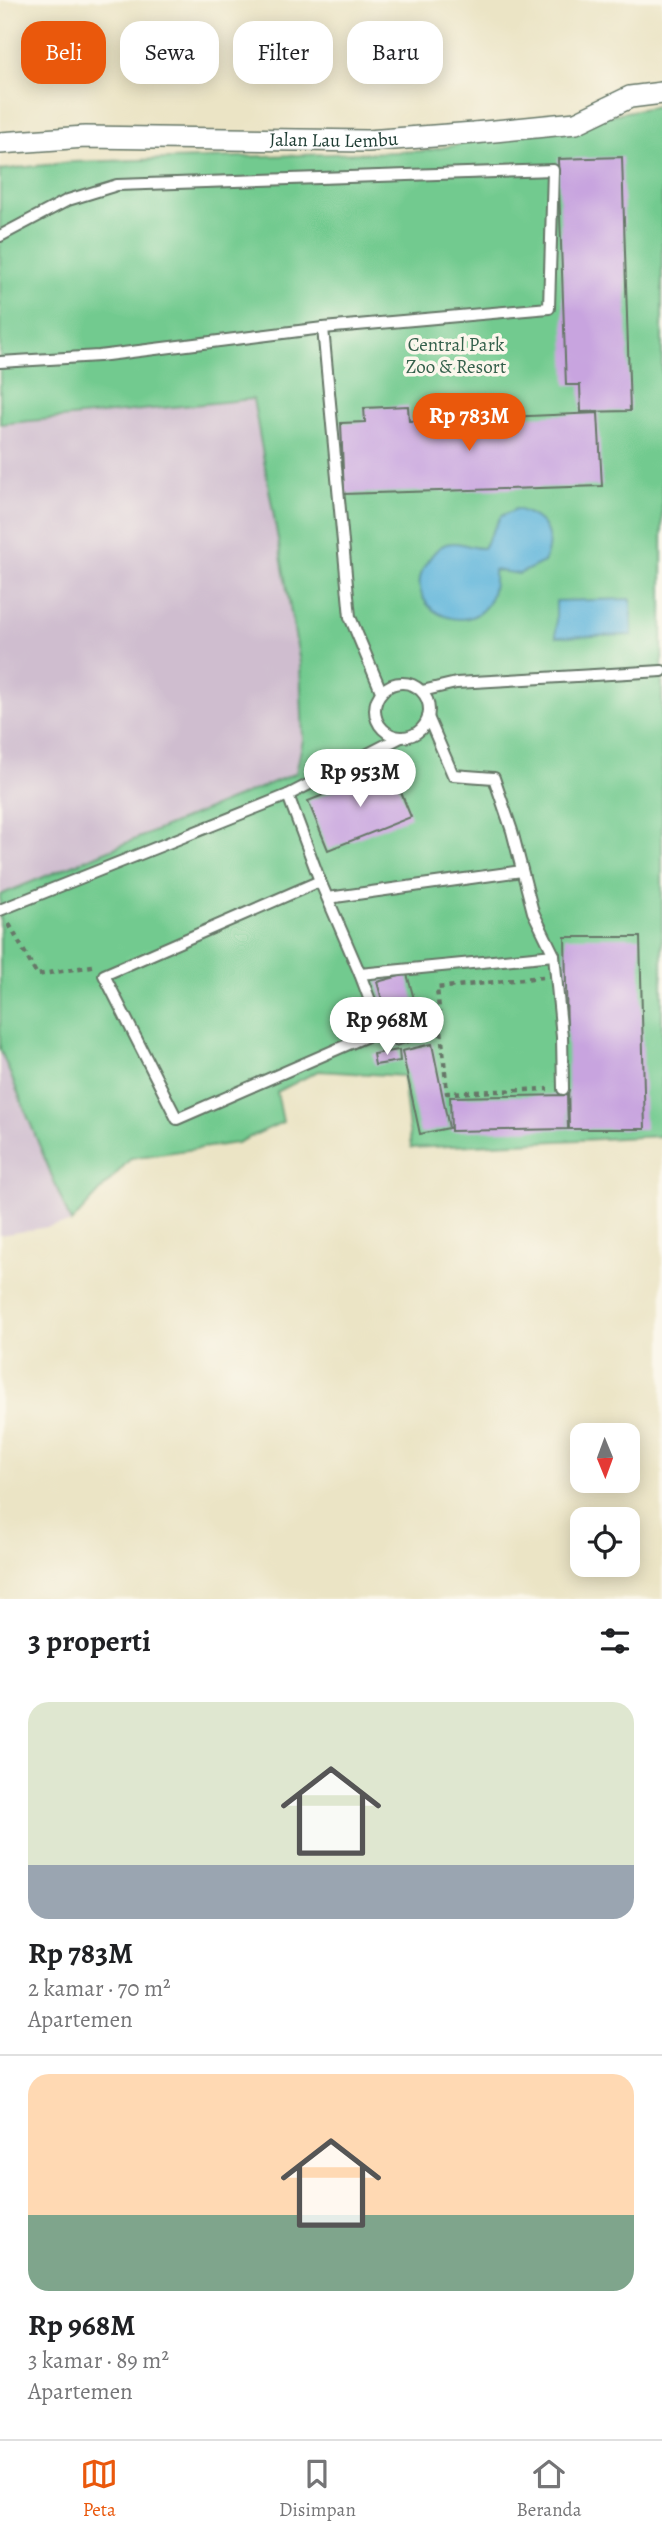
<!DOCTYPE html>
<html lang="id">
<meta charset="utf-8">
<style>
:root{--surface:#fff;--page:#f6f6f6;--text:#202124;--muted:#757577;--line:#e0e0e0;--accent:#ea580c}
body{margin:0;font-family:Alegreya,serif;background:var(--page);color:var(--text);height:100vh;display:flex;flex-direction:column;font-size:26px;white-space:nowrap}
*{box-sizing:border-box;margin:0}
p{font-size:23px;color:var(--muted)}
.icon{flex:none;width:38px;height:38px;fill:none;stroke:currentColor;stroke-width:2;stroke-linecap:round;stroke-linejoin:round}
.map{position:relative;height:1599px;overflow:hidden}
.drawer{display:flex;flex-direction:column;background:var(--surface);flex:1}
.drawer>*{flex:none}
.guide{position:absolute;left:21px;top:21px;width:621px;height:63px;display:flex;gap:14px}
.needle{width:46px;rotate:179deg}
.tools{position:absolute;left:570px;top:1423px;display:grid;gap:14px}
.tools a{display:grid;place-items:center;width:70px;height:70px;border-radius:14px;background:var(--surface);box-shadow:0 4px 18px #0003;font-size:35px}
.price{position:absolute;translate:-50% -60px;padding:0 16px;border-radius:24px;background:#fff;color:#222;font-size:23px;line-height:46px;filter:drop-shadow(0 2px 4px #0008)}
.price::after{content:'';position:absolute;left:50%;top:42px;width:21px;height:16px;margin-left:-10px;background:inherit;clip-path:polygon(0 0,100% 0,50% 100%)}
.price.on{background:var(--accent);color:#fff}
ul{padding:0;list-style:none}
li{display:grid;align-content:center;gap:14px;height:371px;padding:0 28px}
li+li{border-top:2px solid var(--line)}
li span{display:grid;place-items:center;height:217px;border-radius:21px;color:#555}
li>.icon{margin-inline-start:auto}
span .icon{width:126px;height:126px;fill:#fffc;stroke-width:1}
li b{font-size:30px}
h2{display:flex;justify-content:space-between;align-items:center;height:84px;padding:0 28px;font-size:30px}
.tag{padding:0 24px;border-radius:21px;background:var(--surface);box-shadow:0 4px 18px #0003;font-size:24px;line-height:63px}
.tag.on{background:var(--accent);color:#fff}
.dock{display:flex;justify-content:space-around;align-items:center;height:98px;border-top:2px solid var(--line);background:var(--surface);font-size:19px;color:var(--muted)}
.dock a{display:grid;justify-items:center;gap:4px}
.dock .on{color:var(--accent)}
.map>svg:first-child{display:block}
</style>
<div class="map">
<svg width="662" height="1599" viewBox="0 0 662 1599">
<rect width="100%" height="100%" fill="#fbf7ec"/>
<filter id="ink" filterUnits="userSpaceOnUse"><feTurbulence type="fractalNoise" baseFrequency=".0143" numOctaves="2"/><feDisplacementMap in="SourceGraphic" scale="14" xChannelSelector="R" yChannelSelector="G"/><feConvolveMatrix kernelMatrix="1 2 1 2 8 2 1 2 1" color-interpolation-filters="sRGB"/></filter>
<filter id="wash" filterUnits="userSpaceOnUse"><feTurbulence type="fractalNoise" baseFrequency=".00686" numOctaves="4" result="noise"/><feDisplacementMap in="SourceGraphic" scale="28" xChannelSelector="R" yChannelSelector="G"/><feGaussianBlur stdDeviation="1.57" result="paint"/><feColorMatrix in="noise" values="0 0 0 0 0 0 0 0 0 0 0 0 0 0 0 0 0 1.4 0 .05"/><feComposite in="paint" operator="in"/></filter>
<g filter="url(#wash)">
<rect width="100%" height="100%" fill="#ebe4c5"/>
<g fill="#cfbdcf">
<polygon points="253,399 300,663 303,740 296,773 0,895 0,424"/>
<polygon points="0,1049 71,1223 0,1235"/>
</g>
<polygon fill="#72ca8f" stroke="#488462" stroke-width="2" points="662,105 662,1136 411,1148 403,1076 318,1071 277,1092 283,1122 237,1143 131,1158 71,1223 0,1049 0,895 296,773 303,740 300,663 253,399 0,424 0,170 73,162 425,151"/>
<g fill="#5eb5db" stroke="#3e7988" stroke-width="2">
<path d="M516,509C544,517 556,533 544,562L519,574L494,570C499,654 391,615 427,562C432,555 437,547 446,544C461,540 470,549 483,548L501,516Z"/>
<polygon points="631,599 632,635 556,637 556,601"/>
</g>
<g id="blocks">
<g fill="#c8a4df">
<polygon points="622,157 630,411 581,412 580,385 566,385 558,159"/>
<polygon points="408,406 409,421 598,413 602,486 344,494 341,423 365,422 364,408"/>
<polygon points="391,768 411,817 328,850 308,801"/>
<polygon points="565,937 640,937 645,1129 569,1129"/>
<polygon points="407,974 425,1038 395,1046 377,982"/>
<polygon points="432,1044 449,1128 420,1134 402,1051"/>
<polygon points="399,1050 400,1061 375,1065 373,1054"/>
<polygon points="567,1095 568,1129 451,1131 450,1097"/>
</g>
</g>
</g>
<g filter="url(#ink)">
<use href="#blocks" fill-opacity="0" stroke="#667767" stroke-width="2"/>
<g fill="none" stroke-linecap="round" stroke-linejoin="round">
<defs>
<g id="service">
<polyline points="0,236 68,200 117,185 553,170 549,308 323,328 99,356 0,362"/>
<polyline points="323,328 350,617 381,691"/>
<circle cx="402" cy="710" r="27"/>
<polyline points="422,691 456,683 662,671"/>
<polyline points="428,717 453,775 494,778 512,831 533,912 554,955 562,1037 563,1089"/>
<polyline points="288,795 320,881 360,974 554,955"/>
<polyline points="320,881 104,975 177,1119 381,1030 360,974"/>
<polyline points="328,898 522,871"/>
<polyline points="0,910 288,795 401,737"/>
</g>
<g id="minor">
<path id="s1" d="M0,143L85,137L367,141L474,133L576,123L630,97L662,93"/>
</g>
</defs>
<use href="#service" stroke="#667767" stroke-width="14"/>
<use href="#minor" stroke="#667767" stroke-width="24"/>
<g stroke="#667767" stroke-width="4.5" stroke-dasharray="5 5" stroke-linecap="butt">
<polyline points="9,924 37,975 92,966"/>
<polyline points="543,977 437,988 447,1093 548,1089"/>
</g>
<use href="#service" stroke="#fff" stroke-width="10"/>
<use href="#minor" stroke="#fff" stroke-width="21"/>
</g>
</g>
<g text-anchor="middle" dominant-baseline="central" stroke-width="7" stroke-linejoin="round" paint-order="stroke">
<g font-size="19" fill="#1f3d34" stroke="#fbf7ec">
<text stroke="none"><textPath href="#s1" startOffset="334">Jalan Lau Lembu</textPath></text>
</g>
<g font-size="19" fill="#34604b" stroke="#fbf7ec">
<text x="456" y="345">Central Park<tspan x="456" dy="22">Zoo &amp; Resort</tspan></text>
</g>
</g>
</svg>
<div class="tools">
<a><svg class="needle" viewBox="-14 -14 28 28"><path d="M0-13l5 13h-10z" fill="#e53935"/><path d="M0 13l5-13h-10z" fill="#757577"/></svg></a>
<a><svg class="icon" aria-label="locate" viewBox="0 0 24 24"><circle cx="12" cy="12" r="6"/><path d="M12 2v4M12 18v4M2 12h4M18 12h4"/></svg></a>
</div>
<b class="price on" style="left:469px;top:453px">Rp 783M</b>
<b class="price" style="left:360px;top:809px">Rp 953M</b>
<b class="price" style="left:387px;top:1057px">Rp 968M</b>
<div class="guide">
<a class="tag on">Beli</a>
<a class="tag">Sewa</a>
<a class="tag">Filter</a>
<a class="tag">Baru</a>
</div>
</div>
<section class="drawer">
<h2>3 properti<svg class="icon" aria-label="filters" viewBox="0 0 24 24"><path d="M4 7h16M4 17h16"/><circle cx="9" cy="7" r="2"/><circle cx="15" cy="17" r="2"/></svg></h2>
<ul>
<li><span style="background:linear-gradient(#dfe7d0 75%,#9aa5b1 0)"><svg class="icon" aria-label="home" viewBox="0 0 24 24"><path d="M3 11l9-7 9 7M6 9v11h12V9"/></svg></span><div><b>Rp 783M</b><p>2 kamar · 70 m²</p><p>Apartemen</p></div></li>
<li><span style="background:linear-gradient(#ffd9b3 65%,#7fa58c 0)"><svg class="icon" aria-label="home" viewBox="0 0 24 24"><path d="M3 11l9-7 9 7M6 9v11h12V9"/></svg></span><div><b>Rp 968M</b><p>3 kamar · 89 m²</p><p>Apartemen</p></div></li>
</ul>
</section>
<nav class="dock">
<a class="on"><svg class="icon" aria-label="map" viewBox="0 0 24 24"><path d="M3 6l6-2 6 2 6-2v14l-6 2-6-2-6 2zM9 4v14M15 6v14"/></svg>Peta</a>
<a><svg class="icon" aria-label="saved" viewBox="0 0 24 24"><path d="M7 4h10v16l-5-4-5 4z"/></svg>Disimpan</a>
<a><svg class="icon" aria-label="home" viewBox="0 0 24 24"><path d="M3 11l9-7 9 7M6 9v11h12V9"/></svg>Beranda</a>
</nav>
